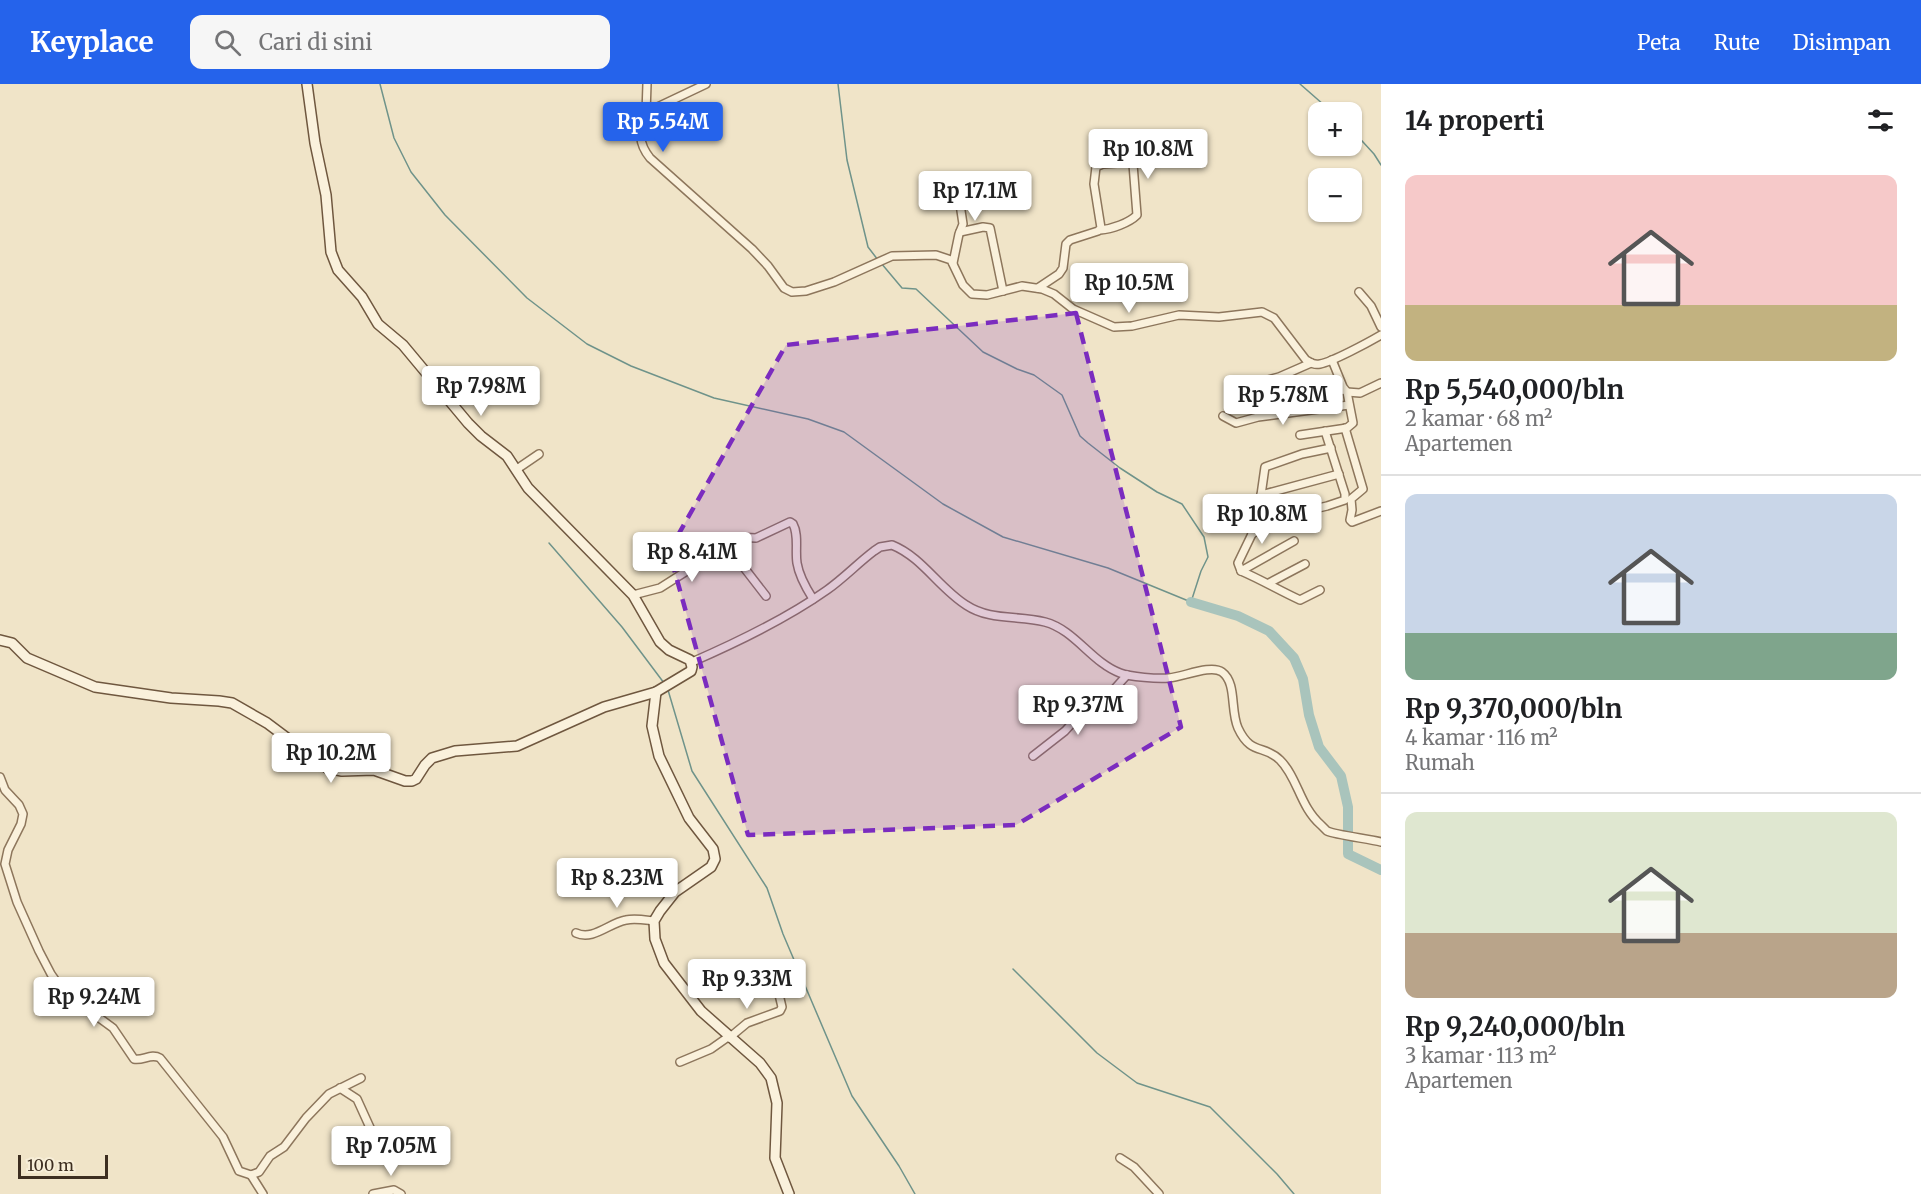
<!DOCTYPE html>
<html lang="id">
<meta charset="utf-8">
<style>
:root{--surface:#fff;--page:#f6f6f6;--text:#202124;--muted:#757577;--line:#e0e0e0;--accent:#2563eb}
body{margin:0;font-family:Merriweather,serif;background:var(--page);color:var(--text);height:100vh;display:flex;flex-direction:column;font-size:22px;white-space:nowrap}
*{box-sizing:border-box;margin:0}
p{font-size:20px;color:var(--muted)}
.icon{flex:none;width:33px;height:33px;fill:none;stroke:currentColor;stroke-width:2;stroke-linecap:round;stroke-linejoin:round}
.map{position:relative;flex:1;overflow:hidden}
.sheet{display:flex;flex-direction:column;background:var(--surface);width:540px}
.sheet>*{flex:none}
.buttons{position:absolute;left:1308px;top:18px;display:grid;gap:12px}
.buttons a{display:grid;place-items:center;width:54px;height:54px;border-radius:12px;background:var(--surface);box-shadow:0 2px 4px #0004;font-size:30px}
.scale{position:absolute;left:18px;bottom:15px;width:90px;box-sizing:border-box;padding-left:6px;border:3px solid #3d2e20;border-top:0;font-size:16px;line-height:21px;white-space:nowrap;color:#3d2e20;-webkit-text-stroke:4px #f7eed8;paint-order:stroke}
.price{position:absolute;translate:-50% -51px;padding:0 14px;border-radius:6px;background:#fff;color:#222;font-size:20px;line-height:39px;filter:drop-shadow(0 2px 3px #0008)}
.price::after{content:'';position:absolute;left:50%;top:36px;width:18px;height:14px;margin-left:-9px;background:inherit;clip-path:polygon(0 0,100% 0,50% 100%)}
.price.current{background:var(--accent);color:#fff}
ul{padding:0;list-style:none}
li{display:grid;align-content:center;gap:12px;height:318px;padding:0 24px}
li+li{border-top:2px solid var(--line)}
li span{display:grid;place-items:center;height:186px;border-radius:12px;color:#555}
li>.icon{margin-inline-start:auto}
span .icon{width:108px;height:108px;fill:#fffc;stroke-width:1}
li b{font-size:26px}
h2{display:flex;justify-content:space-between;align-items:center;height:72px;padding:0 24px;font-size:26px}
header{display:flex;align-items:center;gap:36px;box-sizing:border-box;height:84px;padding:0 30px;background:var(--accent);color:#fff}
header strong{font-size:28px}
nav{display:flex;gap:33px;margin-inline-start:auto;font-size:21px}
.search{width:420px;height:54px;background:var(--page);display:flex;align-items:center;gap:15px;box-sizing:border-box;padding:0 21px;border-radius:12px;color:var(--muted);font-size:22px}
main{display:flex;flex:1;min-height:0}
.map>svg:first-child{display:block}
</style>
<header>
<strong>Keyplace</strong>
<div class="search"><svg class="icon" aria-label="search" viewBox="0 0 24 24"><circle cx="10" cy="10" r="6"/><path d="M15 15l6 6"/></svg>Cari di sini</div>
<nav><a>Peta</a><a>Rute</a><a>Disimpan</a></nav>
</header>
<main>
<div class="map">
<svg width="1381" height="1110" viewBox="0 0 1381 1110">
<rect width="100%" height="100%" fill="#f0e4c8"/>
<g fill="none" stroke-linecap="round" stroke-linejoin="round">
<g stroke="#6f938a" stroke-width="1.5">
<polyline points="380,0 394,54 411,88 445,131 527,214 587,260 631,282 714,314 808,335 844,348 943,420 1003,453 1108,484 1191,518 1201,487 1208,473 1204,453 1182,420 1157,408 1120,384 1088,359 1080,352 1062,311 1034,291 1017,285 983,268 916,205 902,204 881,179"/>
<polyline points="838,0 847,76 868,163 878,176"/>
<polyline points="1300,0 1332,28"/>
<polyline points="1352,46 1374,70 1381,81"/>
<polyline points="549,459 622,543 664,599"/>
<polyline points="668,606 692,687 767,804 783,850 852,1012 899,1082 915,1110"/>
<polyline points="1013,885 1097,969 1137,999 1210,1023 1277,1090 1294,1110"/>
</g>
<polyline stroke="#a9c4bc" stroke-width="10" points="1191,518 1238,532 1269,547 1294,574 1303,595 1309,631 1319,663 1341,692 1348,723 1348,770 1381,786"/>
<defs>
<g id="street">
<path d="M706,0L647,28L645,30C639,48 638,59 650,74L752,165L768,182L784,204L792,208L806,207L834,198L892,172L936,171L951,176L963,201L972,210L987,211L1022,202L1042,205L1054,210L1073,225L1114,243L1132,242L1179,231L1219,233L1262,228L1274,234L1306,276C1311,279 1314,281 1320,280C1332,278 1369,258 1381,251"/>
<polyline points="646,29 647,0"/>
<polyline points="960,148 983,143 990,144 1003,207"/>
<polyline points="953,179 959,150 963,140 960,120 964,108 964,95"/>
<path d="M1038,204L1059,190L1063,184L1066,160L1070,156L1098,147L1101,144L1094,100L1096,83L1103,80L1131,78L1133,80L1137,131C1129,139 1112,145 1100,146"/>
<polyline points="1359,208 1371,222 1381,243"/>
<polyline points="1260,298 1279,293 1311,279"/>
<polyline points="1347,308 1360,309 1381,299"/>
<polyline points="1297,314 1344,306"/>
<polyline points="1223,332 1236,339 1258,333 1349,321"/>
<polyline points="1345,344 1363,405 1351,415 1352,426 1350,436 1352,438 1381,427"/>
<polyline points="1300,351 1347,344 1353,339 1347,308 1343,303 1332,276"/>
<polyline points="517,385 539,370"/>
<polyline points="1261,411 1339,390"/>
<polyline points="1252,450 1254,440 1252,429 1261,411 1265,383 1302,370 1331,364"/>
<polyline points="725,459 766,512"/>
<polyline points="1241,487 1294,457"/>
<polyline points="1269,499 1305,480"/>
<path d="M1320,506L1300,516C1280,507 1262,496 1241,487L1238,479L1252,450L1284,432L1327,422L1345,416V410L1325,347"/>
<path d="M633,511L660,504L704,476L734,453L756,454L790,438L793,440C799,451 795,466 797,479C799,492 806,504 813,515"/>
<path d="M692,578C738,558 786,535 827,506C844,494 858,479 874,467L880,463L892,461C922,473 939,504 966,521C990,537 1018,531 1045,538C1075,546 1091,578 1120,589C1130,593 1158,595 1169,594C1183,593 1211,580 1222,588C1237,599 1230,626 1238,644C1251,672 1264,660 1280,676C1298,694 1300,723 1321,741C1323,743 1325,745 1327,747C1336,751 1370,755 1381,758"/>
<polyline points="1033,672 1065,647 1075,636 1108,612 1127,591"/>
<path d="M0,693L5,706L19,721L23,730L21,740L8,766L5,780L17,818L39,867L51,890L58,900L72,914L113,944L134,975C143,977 151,969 160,974L223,1053L239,1087L251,1091L259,1088L270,1072L284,1063L306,1034L329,1010L361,994"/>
<path d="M576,849C593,857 609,839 626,836C635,834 645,836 654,837"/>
<polyline points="729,954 747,939 780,927 782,923 777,902"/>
<polyline points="680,978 711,965 728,953"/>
<polyline points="340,1004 357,1015 372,1048"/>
<polyline points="1120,1074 1134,1083 1159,1110"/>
<polyline points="251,1091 263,1110"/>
<polyline points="373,1110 394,1106 401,1110"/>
</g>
<g id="secondary">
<polyline points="0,556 12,559 27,574 95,603 171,614 219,617 232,619 267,639 327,684 342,687 374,686 405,697 412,697 416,695 425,681 432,674 455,667 517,662 604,623 656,608 691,587 692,583 690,576 669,566 660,558 633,511 528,404 507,372 481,352 468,339 403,261 378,240 362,213 338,186 331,168 326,111 315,59 307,0"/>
<polyline points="656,608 652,642 659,672 689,734 713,765 715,775 711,783 675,808 660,827 654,837 655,855 664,879 701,927 760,979 771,994 777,1019 775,1074 789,1110"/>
</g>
</defs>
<use href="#street" stroke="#8d765c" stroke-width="10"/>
<use href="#secondary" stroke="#6f573f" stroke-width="12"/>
<use href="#street" stroke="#faf1dc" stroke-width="7"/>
<use href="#secondary" stroke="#faf1dc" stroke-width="9"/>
</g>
<path fill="#7b2cbf" fill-opacity="0.2" stroke="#7b2cbf" stroke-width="4.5" stroke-dasharray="12 8" stroke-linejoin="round" d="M1076,229L1181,643L1016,741L748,751L669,467L786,261Z"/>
</svg>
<div class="buttons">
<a>+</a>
<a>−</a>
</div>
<div class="scale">100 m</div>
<b class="price current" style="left:663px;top:69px">Rp 5.54M</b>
<b class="price" style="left:1148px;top:96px">Rp 10.8M</b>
<b class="price" style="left:975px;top:138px">Rp 17.1M</b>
<b class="price" style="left:1129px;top:230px">Rp 10.5M</b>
<b class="price" style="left:481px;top:333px">Rp 7.98M</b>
<b class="price" style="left:1283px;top:342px">Rp 5.78M</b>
<b class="price" style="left:1262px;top:461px">Rp 10.8M</b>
<b class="price" style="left:692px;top:499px">Rp 8.41M</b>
<b class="price" style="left:1078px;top:652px">Rp 9.37M</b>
<b class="price" style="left:331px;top:700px">Rp 10.2M</b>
<b class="price" style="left:617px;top:825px">Rp 8.23M</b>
<b class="price" style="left:747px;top:926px">Rp 9.33M</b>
<b class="price" style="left:94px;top:944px">Rp 9.24M</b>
<b class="price" style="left:391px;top:1093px">Rp 7.05M</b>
</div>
<section class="sheet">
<h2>14 properti<svg class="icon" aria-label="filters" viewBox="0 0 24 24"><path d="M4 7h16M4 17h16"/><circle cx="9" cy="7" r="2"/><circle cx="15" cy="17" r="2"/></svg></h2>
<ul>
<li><span style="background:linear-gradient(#f6c9c9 70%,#c2b280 0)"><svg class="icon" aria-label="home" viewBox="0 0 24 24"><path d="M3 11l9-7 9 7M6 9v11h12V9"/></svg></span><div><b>Rp 5,540,000/bln</b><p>2 kamar · 68 m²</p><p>Apartemen</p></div></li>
<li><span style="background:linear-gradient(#c9d6e8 75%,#7fa58c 0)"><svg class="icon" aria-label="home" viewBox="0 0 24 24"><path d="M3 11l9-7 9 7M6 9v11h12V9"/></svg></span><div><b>Rp 9,370,000/bln</b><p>4 kamar · 116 m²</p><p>Rumah</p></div></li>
<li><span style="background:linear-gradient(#dfe7d0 65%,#b9a48a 0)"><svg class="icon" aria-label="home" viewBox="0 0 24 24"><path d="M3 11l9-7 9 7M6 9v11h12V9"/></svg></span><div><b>Rp 9,240,000/bln</b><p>3 kamar · 113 m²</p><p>Apartemen</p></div></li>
</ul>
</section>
</main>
